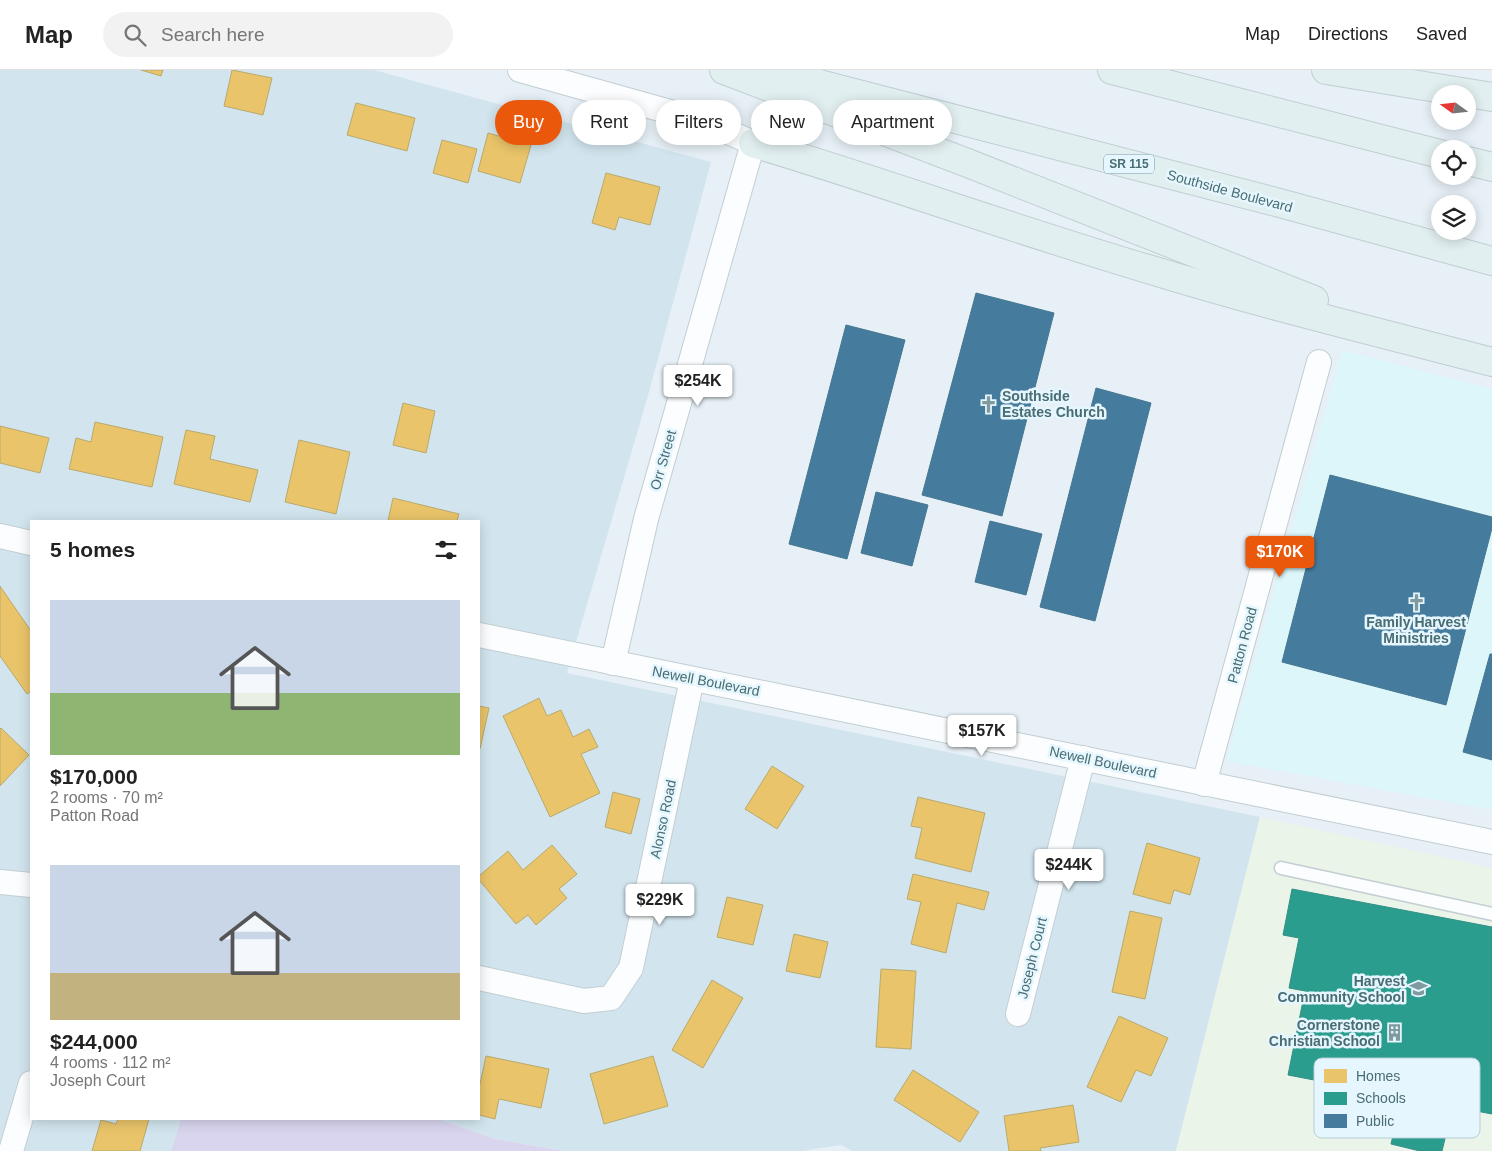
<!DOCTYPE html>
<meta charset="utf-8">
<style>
:root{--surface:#fff;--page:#f2f2f2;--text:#222;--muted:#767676;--line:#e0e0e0;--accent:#ea580c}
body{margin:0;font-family:Arial,sans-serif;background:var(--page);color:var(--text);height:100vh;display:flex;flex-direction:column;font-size:19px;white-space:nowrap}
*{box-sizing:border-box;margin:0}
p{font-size:16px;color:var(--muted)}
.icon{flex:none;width:28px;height:28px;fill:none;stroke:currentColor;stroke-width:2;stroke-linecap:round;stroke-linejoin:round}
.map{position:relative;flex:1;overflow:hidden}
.drawer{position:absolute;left:30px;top:450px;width:450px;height:600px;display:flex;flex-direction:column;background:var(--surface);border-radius:0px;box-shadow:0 2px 12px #0003}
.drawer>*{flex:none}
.top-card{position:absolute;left:495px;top:30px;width:475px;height:45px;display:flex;gap:10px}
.needle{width:32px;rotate:285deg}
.buttons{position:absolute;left:1431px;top:15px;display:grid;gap:10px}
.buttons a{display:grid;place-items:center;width:45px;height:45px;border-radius:50%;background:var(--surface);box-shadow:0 2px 12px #0003;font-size:25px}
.price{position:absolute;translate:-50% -42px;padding:0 11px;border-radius:5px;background:#fff;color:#222;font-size:16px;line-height:32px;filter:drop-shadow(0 1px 2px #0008)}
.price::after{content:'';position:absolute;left:50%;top:30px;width:15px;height:11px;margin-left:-8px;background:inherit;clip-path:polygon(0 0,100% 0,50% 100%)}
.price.current{background:var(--accent);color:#fff}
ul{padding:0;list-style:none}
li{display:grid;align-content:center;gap:10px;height:265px;padding:0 20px}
li span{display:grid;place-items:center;height:155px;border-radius:0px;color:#555}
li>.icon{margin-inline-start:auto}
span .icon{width:90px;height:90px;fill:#fffc;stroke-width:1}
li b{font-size:21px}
h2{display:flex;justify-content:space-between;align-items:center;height:60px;padding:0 20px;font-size:21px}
.pill{padding:0 18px;border-radius:22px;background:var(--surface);box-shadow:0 2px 12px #0003;font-size:18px;line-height:45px}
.pill.current{background:var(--accent);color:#fff}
header{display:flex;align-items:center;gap:30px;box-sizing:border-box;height:70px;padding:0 25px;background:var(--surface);border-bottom:1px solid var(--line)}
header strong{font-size:24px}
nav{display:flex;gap:28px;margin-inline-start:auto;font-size:18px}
.search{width:350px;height:45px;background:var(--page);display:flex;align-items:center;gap:12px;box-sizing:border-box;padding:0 18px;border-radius:28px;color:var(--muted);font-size:19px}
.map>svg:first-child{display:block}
</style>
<header>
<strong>Map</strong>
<div class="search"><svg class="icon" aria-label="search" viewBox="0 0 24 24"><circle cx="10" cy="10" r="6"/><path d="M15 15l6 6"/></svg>Search here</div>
<nav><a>Map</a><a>Directions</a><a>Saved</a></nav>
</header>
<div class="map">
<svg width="1492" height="1081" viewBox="0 0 1492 1081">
<rect width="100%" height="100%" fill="#e6f0f6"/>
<polygon fill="#d2e5ee" points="0,0 374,0 711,92 649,322 567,603 1260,747 1176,1081 852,1081 841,1075 802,1081 564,1081 495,1069 438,1049 479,1049 479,451 31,451 31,1049 181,1049 171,1081 0,1081"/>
<polygon fill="#dcf6f9" points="1342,280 1492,319 1492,740 1226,691"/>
<polygon fill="#eaf4e8" points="1260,747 1492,798 1492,1081 1176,1081"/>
<polygon fill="#d9d5ef" points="181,1049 438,1049 495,1069 564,1081 171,1081"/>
<g fill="#e9c46a" stroke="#b9aa6c">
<polygon points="141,0 163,0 161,6"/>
<polygon points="232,0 272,8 263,45 224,36"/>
<polygon points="356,33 415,48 407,81 347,65"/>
<polygon points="488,63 531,75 520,113 478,101"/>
<polygon points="442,70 477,79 468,113 433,103"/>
<polygon points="606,103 660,117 650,155 619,147 615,160 592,153"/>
<polygon points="403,333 435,341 426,383 393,375"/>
<polygon points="95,352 163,367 152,417 69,399 76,368 91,372"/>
<polygon points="0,356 49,368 40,403 0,393"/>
<polygon points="186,360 215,366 210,389 258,400 250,432 174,414"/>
<polygon points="299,370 350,382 336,444 285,432"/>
<polygon points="393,428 459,444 457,451 388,451"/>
<polygon points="0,516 31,561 31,621 27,624 0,586"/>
<polygon points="539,628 547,646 561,640 573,667 589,659 598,677 581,684 600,723 550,747 503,646"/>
<polygon points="479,636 489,638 480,679 479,678"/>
<polygon points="1,658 29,685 0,716 0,659"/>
<polygon points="772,696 804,716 777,759 745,739"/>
<polygon points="613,722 640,729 631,764 605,757"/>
<polygon points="918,727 985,743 971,802 915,788 922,758 911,756"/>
<polygon points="1147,773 1200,788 1190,825 1174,820 1170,834 1133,824"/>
<polygon points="552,775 577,804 559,819 567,828 536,855 528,845 516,854 479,810 479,806 508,781 523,800"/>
<polygon points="913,804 989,822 984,840 957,833 946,883 911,874 921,832 907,829"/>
<polygon points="727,827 763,835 753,875 717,867"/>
<polygon points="1130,841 1162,848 1145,929 1112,922"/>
<polygon points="794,864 828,872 820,908 786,901"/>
<polygon points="881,899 916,901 911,979 876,977"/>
<polygon points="712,910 743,928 703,998 672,980"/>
<polygon points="1119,946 1168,968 1151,1006 1136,1000 1121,1032 1087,1017"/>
<polygon points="486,986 549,999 541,1038 499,1029 495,1049 479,1045 479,1014 480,1014"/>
<polygon points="653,986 668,1036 604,1054 590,1004"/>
<polygon points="913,1000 979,1042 960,1072 894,1030"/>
<polygon points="1073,1035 1079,1072 1040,1078 1041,1081 1009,1081 1004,1046"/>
<polygon points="118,1049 149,1049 140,1081 92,1081 101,1050 116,1054"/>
</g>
<g fill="#2a9d8f" stroke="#338f86">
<polygon points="1292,819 1492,857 1492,1044 1288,1005 1305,921 1289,918 1299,868 1283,865"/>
<polygon points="1401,1032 1451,1044 1442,1081 1420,1081 1391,1074"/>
</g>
<g fill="#457b9d" stroke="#467790">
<polygon points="976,223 1054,243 1002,446 922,425"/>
<polygon points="846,255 905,270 847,489 789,474"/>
<polygon points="1096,318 1151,333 1095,551 1040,537"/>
<polygon points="1330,405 1492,447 1492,458 1446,635 1282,592"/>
<polygon points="876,422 928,435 912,496 861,483"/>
<polygon points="990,451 1042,464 1026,525 975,512"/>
<polygon points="1490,584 1492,584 1492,690 1463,682"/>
</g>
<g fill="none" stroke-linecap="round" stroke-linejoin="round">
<defs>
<polyline id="lane" points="1281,798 1492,844"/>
<g id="street">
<polyline points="520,0 706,52 753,73 646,449 613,593"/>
<polyline points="0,466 31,473"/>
<polyline points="479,565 1492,772"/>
<polyline points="1204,714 1319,292"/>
<polyline points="0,812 31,815"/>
<polyline points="479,908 584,931 611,928 631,898 692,609"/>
<polyline points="1018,944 1083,688"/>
<polyline points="11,1081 31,1013"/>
</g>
<g id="highway">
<polyline points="724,0 965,92 1314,230"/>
<polyline points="1112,0 1440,84"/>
<polyline points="1326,0 1492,27"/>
<polyline points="769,1 1276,132 1492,191"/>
<path d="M753,73C886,113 1016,160 1148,199C1262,234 1377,262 1492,292"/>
<polyline points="1468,91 1492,97"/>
</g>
</defs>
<use href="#lane" stroke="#c2ced2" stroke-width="15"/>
<use href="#street" stroke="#c2ced2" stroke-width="26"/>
<use href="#highway" stroke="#c0ced2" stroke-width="30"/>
<use href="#lane" stroke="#fbfdfe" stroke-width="12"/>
<use href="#street" stroke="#fbfdfe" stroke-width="24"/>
<use href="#highway" stroke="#e2eff0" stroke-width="28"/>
</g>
<defs>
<symbol id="church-bare" viewBox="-9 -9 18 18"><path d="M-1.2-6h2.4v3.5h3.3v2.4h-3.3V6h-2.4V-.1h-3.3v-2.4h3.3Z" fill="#7f9ba0" stroke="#e6f6ff" stroke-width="2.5" paint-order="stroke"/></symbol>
<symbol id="school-bare" viewBox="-9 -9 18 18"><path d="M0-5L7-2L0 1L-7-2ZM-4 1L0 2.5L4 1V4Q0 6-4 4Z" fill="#7f9ba0" stroke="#e6f6ff" stroke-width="2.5" paint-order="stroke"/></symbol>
<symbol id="building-bare" viewBox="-9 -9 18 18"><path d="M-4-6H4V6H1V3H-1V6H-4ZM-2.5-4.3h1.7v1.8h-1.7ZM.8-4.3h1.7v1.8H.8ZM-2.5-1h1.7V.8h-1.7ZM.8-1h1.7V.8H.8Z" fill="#7f9ba0" stroke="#e6f6ff" stroke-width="2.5" paint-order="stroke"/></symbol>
</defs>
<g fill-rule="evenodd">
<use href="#church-bare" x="976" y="322" width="25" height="25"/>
<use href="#church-bare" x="1404" y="520" width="25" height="25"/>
<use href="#school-bare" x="1406" y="906" width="25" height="25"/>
<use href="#building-bare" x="1382" y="950" width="25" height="25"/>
</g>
<g text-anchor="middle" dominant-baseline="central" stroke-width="5" stroke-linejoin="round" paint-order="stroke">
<rect fill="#e6f6ff" stroke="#77969c" stroke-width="1" x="1104" y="84.5" width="50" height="19" rx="4"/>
<g font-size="12" font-weight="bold" fill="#486d72">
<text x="1129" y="94">SR 115</text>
</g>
<g font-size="14" fill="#486d72" stroke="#e6f6ff">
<text transform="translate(1230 121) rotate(15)">Southside Boulevard</text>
<text transform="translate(663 390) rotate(-74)">Orr Street</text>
<text transform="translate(1242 575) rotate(-75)">Patton Road</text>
<text transform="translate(706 611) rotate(11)">Newell Boulevard</text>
<text transform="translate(1103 692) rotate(12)">Newell Boulevard</text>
<text transform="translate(663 749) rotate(-78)">Alonso Road</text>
<text transform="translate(1032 888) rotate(-76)">Joseph Court</text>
</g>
<g font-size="14" font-weight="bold" fill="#486d72" stroke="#e6f6ff" text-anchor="end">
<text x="1002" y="326" text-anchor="start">Southside<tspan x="1002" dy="16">Estates Church</tspan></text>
<text x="1416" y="552" text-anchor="middle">Family Harvest<tspan x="1416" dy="16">Ministries</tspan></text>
<text x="1405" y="911">Harvest<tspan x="1405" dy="16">Community School</tspan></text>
<text x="1380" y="955">Cornerstone<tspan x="1380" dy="16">Christian School</tspan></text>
</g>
</g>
<rect x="1314" y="988" width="166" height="80" rx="8" fill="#e6f6ff" stroke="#b7cdd5" stroke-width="1"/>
<rect x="1324" y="999" width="23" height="14" fill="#e9c46a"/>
<rect x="1324" y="1022" width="23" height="13" fill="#2a9d8f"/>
<rect x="1324" y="1044" width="23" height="14" fill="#457b9d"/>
<g font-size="14" fill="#486d72">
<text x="1356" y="1011">Homes</text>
<text x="1356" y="1033">Schools</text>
<text x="1356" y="1056">Public</text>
</g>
</svg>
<div class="buttons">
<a><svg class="needle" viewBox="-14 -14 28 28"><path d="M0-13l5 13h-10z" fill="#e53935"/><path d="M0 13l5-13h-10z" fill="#767676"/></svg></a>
<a><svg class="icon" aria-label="locate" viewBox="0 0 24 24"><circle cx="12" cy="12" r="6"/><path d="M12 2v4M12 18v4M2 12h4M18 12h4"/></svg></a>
<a><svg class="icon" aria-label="layers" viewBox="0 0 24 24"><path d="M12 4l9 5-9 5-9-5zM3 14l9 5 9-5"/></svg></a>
</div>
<b class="price" style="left:698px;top:337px">$254K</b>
<b class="price current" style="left:1280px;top:508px">$170K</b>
<b class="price" style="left:982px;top:687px">$157K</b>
<b class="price" style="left:1069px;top:821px">$244K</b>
<b class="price" style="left:660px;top:856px">$229K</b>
<div class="top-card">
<a class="pill current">Buy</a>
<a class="pill">Rent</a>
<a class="pill">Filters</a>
<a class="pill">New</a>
<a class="pill">Apartment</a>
</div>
<section class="drawer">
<h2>5 homes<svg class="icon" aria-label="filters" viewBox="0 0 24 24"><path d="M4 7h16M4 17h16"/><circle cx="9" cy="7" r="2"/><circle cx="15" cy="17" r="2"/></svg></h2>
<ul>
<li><span style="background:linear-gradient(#c9d6e8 60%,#8fb573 0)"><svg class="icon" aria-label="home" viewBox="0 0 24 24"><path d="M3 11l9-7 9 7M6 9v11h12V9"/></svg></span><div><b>$170,000</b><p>2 rooms · 70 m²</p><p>Patton Road</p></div></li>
<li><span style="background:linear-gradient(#c9d6e8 70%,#c2b280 0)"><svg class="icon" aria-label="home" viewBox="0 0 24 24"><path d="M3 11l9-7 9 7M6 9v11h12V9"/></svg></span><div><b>$244,000</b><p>4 rooms · 112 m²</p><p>Joseph Court</p></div></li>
</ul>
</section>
</div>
